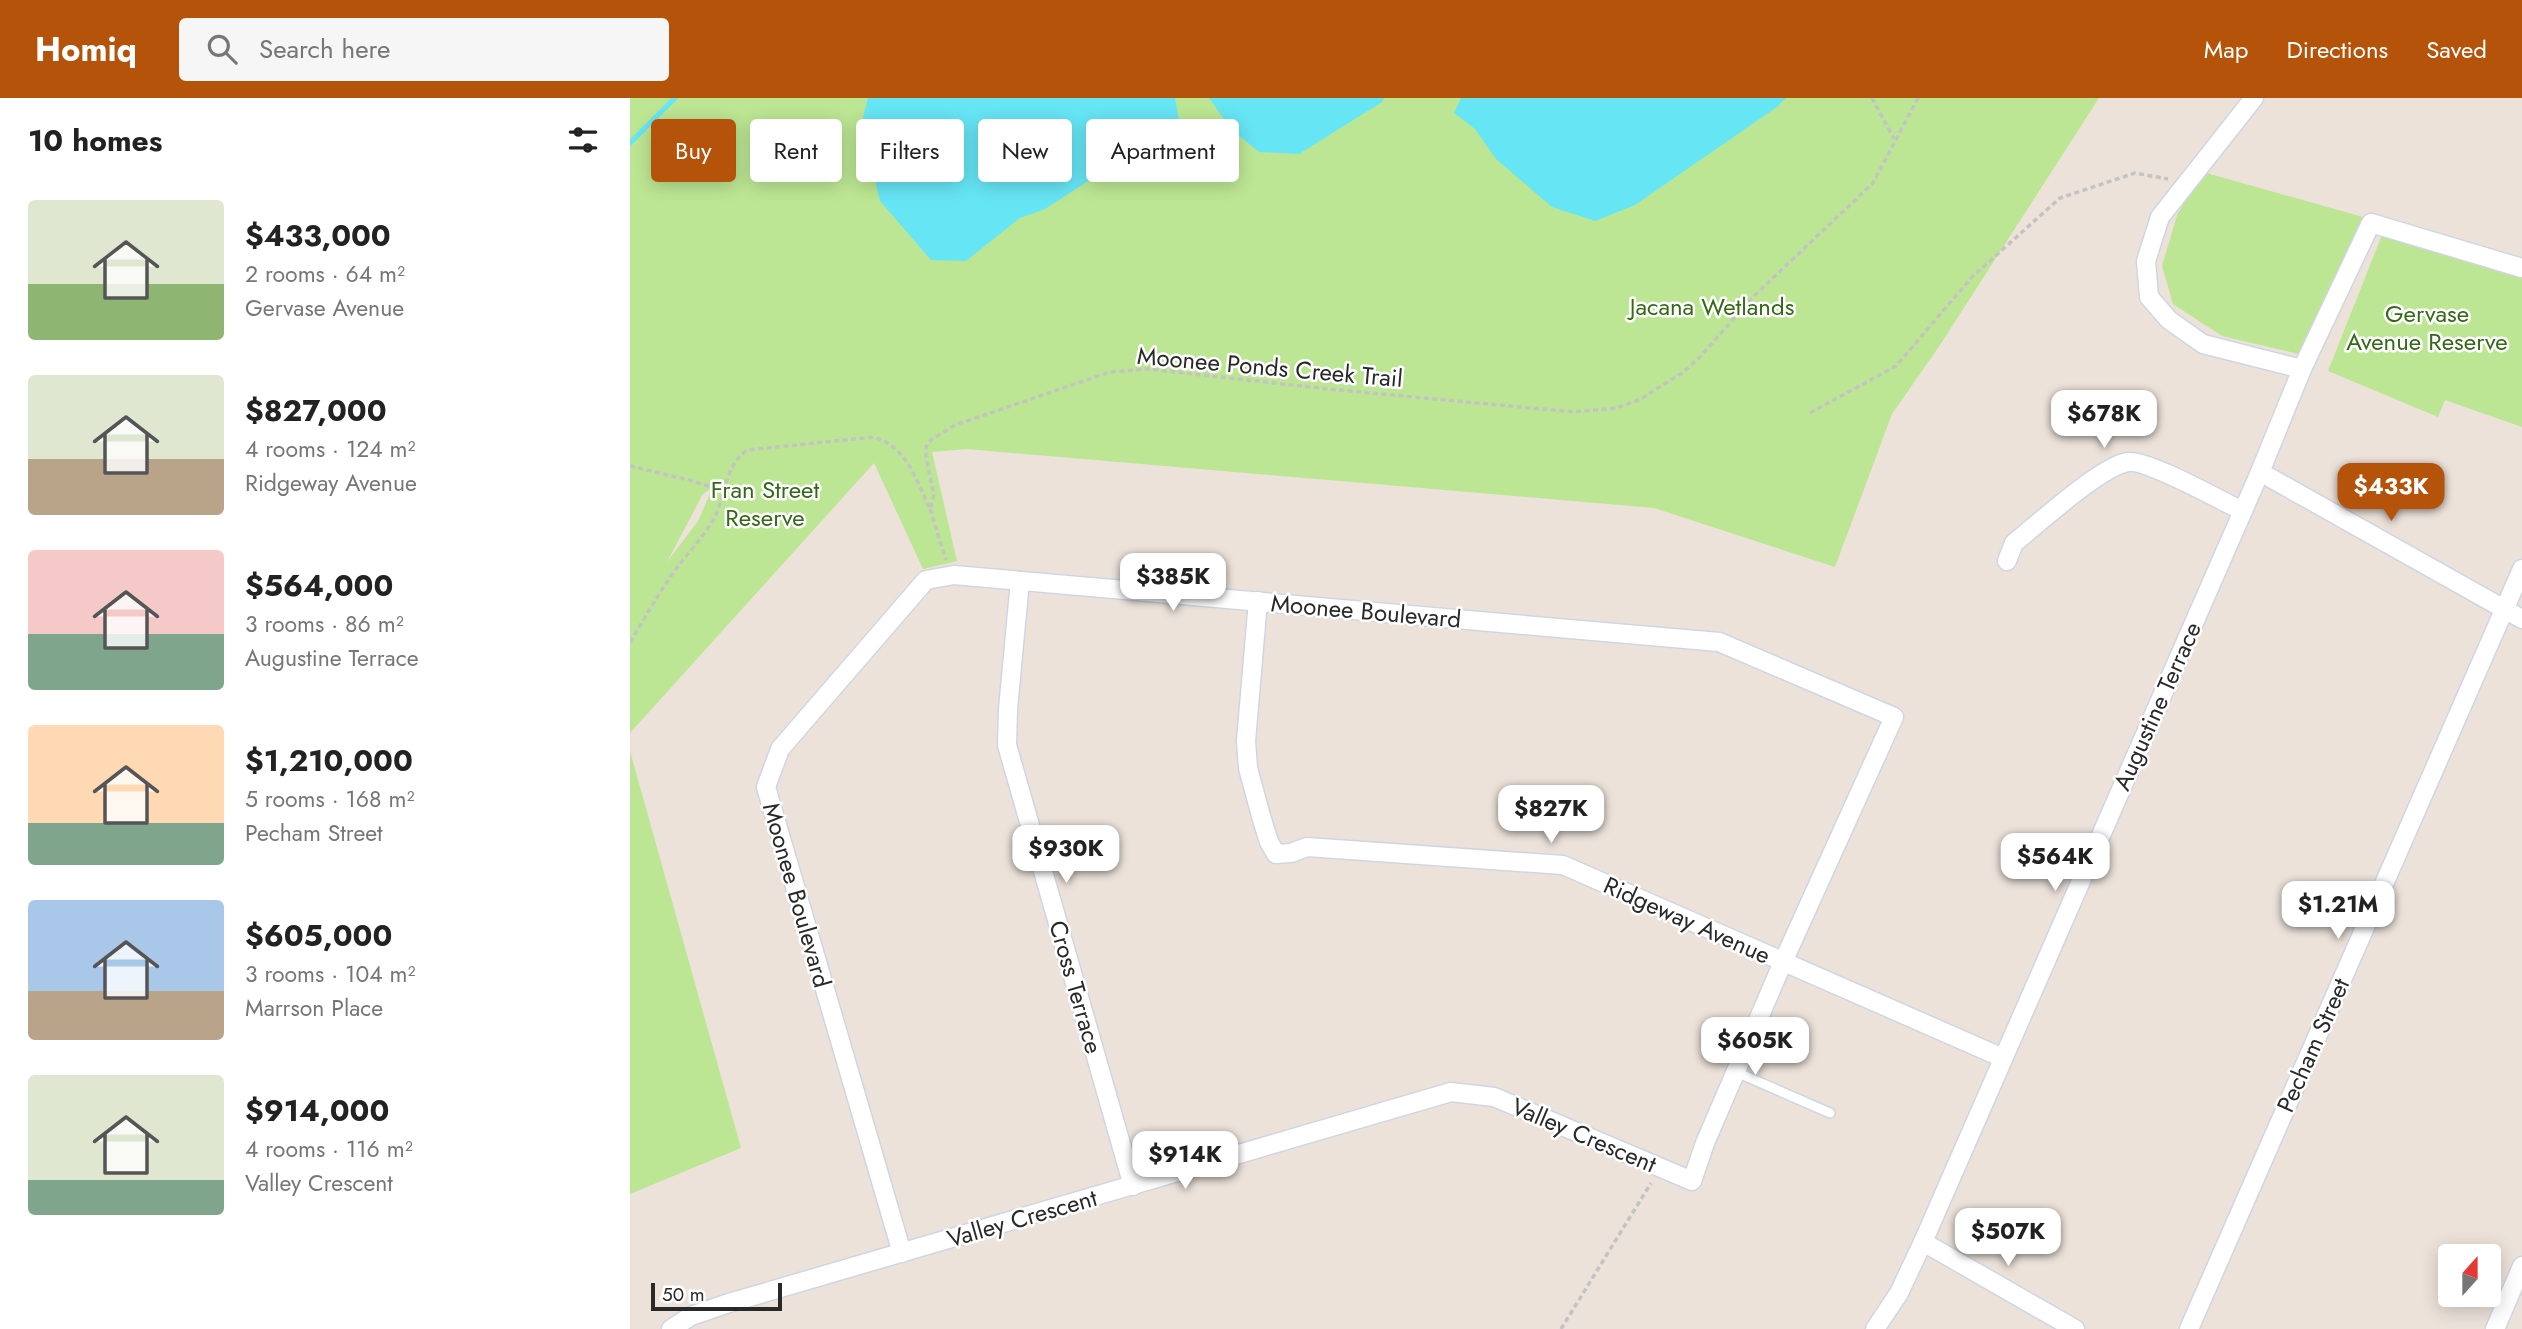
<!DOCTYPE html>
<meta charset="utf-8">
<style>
:root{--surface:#fff;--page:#f6f6f6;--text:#222;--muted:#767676;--accent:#b45309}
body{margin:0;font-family:Jost,sans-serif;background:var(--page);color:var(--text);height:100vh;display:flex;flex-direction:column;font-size:26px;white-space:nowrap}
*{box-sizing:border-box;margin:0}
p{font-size:23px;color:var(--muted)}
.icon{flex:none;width:38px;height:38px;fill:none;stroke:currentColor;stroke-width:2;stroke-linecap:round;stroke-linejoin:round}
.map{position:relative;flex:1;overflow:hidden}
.details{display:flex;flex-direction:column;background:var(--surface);width:630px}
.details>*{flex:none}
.top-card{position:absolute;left:21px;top:21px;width:665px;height:63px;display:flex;gap:14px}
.needle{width:46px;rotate:21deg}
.fabs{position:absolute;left:1808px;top:1146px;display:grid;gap:14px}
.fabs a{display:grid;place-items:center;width:63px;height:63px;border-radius:7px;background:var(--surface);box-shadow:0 4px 18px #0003;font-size:35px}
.scale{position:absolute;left:21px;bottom:18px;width:131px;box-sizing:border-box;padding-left:7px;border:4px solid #292929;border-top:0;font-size:19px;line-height:24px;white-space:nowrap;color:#292929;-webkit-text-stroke:5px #fff;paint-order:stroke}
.price{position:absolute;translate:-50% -60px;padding:0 16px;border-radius:14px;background:#fff;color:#222;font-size:23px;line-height:46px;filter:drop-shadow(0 2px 4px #0008)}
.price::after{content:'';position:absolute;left:50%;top:42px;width:21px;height:16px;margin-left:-10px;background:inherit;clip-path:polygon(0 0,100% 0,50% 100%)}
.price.on{background:var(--accent);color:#fff}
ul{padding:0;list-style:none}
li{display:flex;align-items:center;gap:21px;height:175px;padding:0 28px}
li span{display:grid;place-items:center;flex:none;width:196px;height:140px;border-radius:7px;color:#555}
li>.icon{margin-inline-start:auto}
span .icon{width:84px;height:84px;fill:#fffc;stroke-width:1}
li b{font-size:30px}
h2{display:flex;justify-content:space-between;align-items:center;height:84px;padding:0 28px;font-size:30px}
.tag{padding:0 24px;border-radius:7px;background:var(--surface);box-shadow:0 4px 18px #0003;font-size:24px;line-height:63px}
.tag.on{background:var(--accent);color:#fff}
header{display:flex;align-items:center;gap:42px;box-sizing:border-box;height:98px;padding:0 35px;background:var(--accent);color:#fff}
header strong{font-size:33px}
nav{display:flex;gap:38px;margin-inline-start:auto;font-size:24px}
.search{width:490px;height:63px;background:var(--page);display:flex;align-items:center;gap:18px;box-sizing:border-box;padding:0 24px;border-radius:7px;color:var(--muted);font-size:26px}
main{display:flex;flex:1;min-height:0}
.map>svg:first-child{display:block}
</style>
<header>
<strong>Homiq</strong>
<div class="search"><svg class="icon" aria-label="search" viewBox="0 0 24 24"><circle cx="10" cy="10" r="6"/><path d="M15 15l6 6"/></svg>Search here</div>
<nav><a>Map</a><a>Directions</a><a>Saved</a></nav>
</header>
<main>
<section class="details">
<h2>10 homes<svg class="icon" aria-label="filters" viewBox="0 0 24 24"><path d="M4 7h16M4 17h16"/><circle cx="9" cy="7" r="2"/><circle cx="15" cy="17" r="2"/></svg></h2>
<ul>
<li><span style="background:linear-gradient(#dfe7d0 60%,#8fb573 0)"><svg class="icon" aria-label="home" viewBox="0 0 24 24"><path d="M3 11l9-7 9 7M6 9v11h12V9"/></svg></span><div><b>$433,000</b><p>2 rooms · 64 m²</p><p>Gervase Avenue</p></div></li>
<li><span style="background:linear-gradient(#dfe7d0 60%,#b9a48a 0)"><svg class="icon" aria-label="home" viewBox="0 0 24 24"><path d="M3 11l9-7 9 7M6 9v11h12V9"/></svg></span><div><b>$827,000</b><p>4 rooms · 124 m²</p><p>Ridgeway Avenue</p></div></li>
<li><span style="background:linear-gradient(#f6c9c9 60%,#7fa58c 0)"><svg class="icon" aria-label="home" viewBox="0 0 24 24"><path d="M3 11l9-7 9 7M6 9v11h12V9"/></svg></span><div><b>$564,000</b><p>3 rooms · 86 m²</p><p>Augustine Terrace</p></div></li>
<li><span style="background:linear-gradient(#ffd9b3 70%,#7fa58c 0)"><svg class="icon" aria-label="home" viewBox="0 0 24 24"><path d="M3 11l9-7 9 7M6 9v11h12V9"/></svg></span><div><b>$1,210,000</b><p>5 rooms · 168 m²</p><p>Pecham Street</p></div></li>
<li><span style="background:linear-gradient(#a9c7e8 65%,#b9a48a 0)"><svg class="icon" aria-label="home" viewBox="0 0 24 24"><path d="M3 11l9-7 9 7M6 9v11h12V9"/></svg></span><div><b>$605,000</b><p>3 rooms · 104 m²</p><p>Marrson Place</p></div></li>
<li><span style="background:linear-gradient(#dfe7d0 75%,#7fa58c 0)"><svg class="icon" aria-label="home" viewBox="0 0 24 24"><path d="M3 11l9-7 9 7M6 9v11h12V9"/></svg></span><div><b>$914,000</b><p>4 rooms · 116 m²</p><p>Valley Crescent</p></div></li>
</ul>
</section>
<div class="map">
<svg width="1892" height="1231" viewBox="0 0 1892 1231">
<rect width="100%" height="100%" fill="#ece2da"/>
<g fill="#bce693" fill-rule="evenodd">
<path d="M0,0H1469L1310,247L1262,316L1205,469L1024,410L337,351L302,354L327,463L293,471L244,365L0,635ZM83,389L68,423L37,464L73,396Z"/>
<polygon points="1573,74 1733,119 1669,256 1592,238 1543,206 1532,168 1547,117"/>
<polygon points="1752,137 1892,180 1892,329 1815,302 1808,319 1698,273"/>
<polygon points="0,653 111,1050 0,1096"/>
</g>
<g fill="#66e5f5">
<polygon points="238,0 545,0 552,39 483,67 415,111 390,120 336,163 301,162 250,103 231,27"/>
<polygon points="579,0 754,0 752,4 669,56 629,54 601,31"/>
<polygon points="831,0 1156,0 1147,9 1005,107 965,123 922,109 866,61 845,31 824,15"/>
</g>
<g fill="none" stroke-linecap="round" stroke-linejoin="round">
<polyline stroke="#66e5f5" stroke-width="5" points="0,45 45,0"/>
<defs>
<polyline id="lane" points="1106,974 1200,1015"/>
<g id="street">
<polyline points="1624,0 1530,119 1516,163 1519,199 1539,222 1573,246 1672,271"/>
<polyline points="1630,374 1892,521"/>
<path d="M1377,463L1384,445C1408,426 1471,368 1498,364C1517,361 1591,403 1613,413"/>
<polyline points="390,483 378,611 377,647 503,1088"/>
<polyline points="628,503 616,643 618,670 631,718 639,744 646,756 661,755 677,749 933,767 1373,960"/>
<polyline points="1293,1144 1445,1231"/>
<polyline points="41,1231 61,1218 99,1205 821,994 864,999 1062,1083 1075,1045 1153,864 1264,619 1089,544 324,477 296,482 150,651 136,689 272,1155"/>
<polyline points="1245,1231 1269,1195 1293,1144 1630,374 1672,271 1741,125 1892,170"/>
<polyline points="1559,1231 1892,471"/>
<polyline points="1865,1231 1892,1168"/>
</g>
</defs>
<use href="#lane" stroke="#cfd6e3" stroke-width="12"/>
<use href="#street" stroke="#cfd6e3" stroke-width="21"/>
<g stroke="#c3c3c3" stroke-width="3.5" stroke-dasharray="5 3.5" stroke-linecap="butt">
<polyline points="1242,0 1264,41"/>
<polyline points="1180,315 1266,268 1342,179 1430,100 1505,75 1538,81"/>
<polyline points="0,368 59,382 94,393"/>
<polyline points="300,411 316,462"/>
<path d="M0,544C15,520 29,494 46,471C59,453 78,435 87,414C96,391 96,368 117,352L244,339C277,349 286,382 300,411L304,397L296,359V349L301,342L325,327L480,274L519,271L698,291L944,314L986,310L1009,302L1052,275L1068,261L1123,199L1243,85L1288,0"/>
<polyline points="931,1231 1021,1085"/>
</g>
<use href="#lane" stroke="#fff" stroke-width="9"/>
<use href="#street" stroke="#fff" stroke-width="18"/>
</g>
<g text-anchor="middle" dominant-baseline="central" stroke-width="5" stroke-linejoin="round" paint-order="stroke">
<g font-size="24" fill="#346a16" stroke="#fff">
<text x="1082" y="208">Jacana Wetlands</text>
<text x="1797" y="215">Gervase<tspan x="1797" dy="28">Avenue Reserve</tspan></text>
<text x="135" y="391">Fran Street<tspan x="135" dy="28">Reserve</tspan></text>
</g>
<g font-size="24" fill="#292929" stroke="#fff">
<text transform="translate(640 269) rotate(5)">Moonee Ponds Creek Trail</text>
<text transform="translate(736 513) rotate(5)">Moonee Boulevard</text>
<text transform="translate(1527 608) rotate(-66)">Augustine Terrace</text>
<text transform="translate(167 797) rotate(74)">Moonee Boulevard</text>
<text transform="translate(1057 822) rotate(24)">Ridgeway Avenue</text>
<text transform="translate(446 889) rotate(74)">Cross Terrace</text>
<text transform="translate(1683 947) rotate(-66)">Pecham Street</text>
<text transform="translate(954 1037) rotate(23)">Valley Crescent</text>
<text transform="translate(392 1120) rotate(-16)">Valley Crescent</text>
</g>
</g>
</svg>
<div class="fabs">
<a><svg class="needle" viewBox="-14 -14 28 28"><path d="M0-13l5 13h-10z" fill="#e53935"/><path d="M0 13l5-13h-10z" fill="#767676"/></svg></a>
</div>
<div class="scale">50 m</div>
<b class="price" style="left:1474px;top:352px">$678K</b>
<b class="price on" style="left:1761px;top:425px">$433K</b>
<b class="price" style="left:543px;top:515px">$385K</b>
<b class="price" style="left:921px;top:747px">$827K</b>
<b class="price" style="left:436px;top:787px">$930K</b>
<b class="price" style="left:1425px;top:795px">$564K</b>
<b class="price" style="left:1708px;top:843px">$1.21M</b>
<b class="price" style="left:1125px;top:979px">$605K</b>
<b class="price" style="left:555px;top:1093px">$914K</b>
<b class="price" style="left:1378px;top:1170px">$507K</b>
<div class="top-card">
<a class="tag on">Buy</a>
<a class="tag">Rent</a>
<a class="tag">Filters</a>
<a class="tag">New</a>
<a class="tag">Apartment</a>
</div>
</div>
</main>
